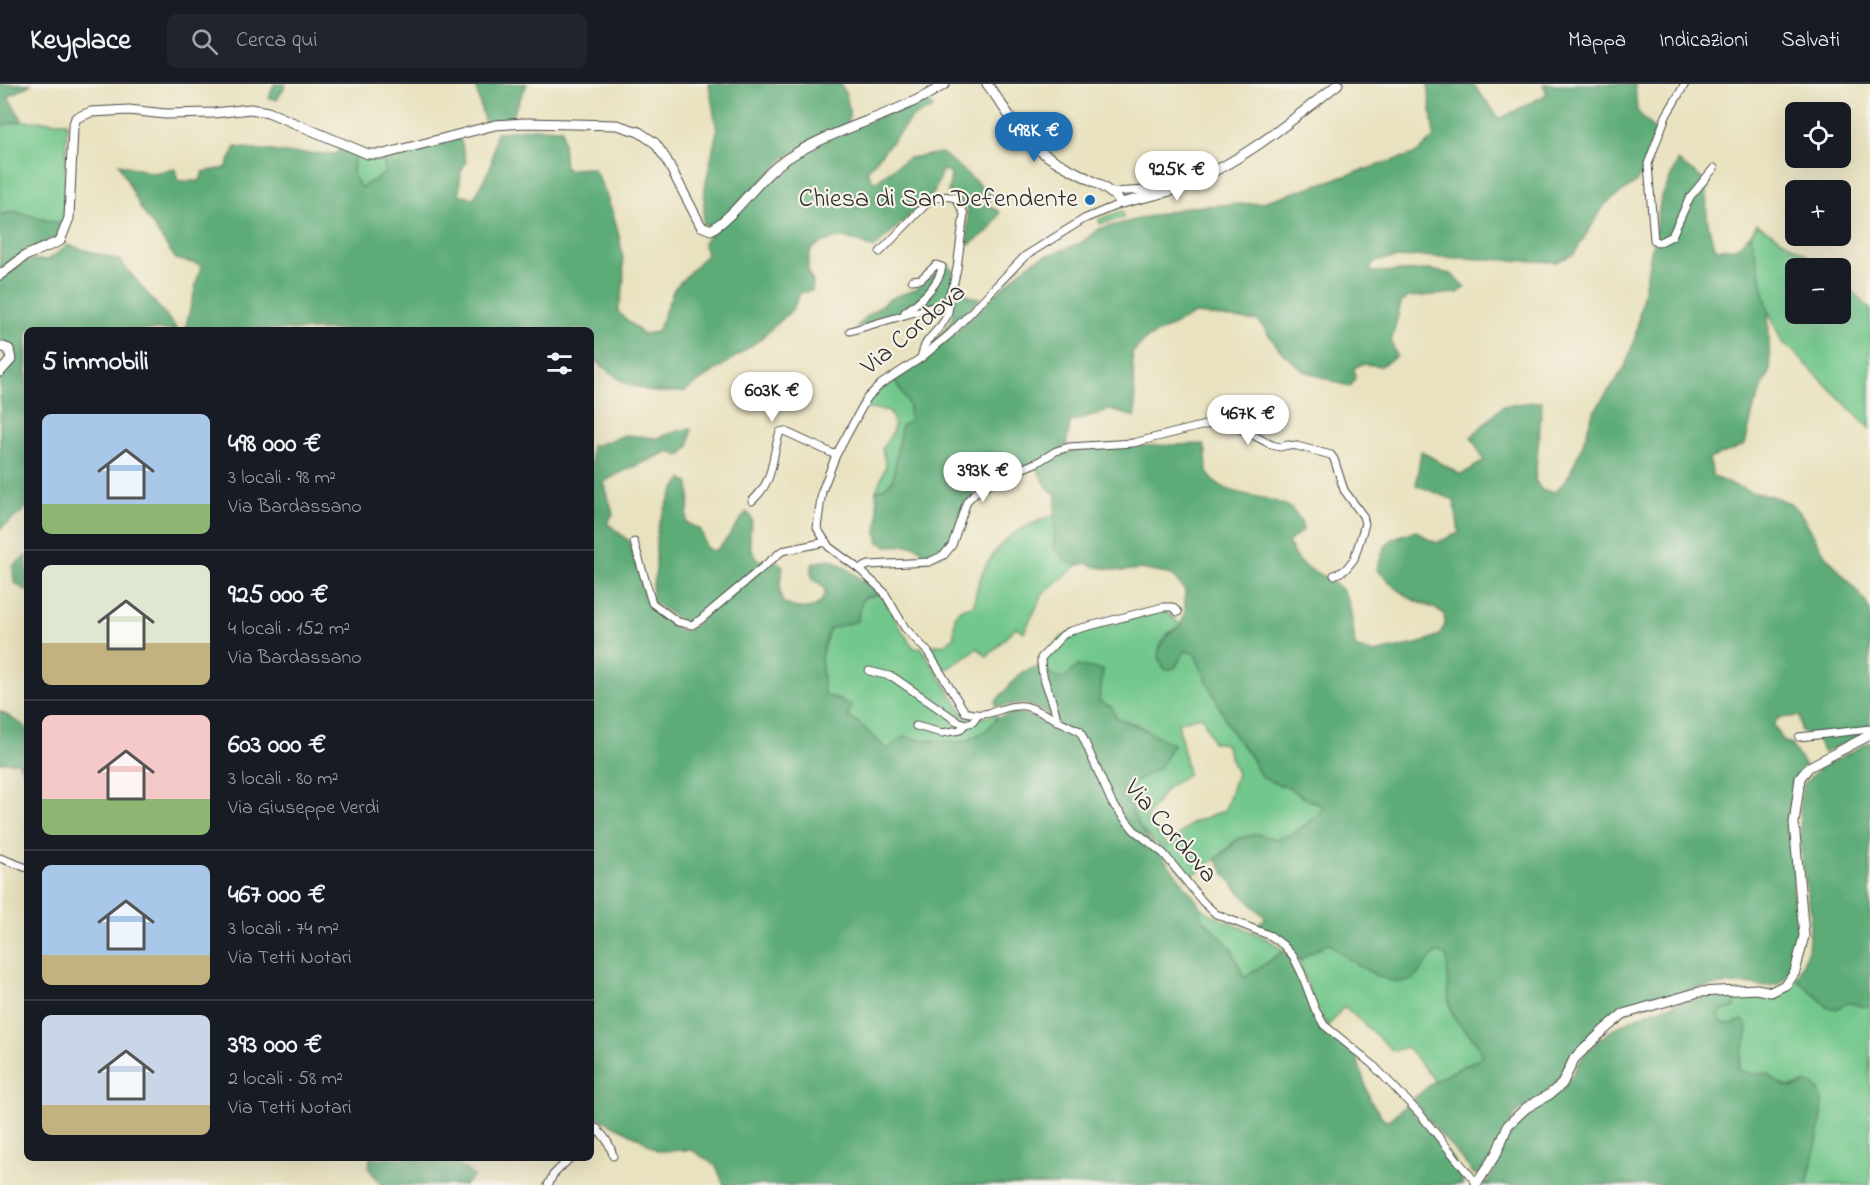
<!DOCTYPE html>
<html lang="it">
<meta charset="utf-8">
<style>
:root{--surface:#171b24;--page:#20242c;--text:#f1f3f6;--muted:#9ea1a6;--line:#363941;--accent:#1f6fb2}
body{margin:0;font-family:"Indie Flower",sans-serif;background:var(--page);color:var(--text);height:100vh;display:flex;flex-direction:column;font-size:22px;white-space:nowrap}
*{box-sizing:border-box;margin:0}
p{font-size:20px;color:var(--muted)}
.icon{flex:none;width:33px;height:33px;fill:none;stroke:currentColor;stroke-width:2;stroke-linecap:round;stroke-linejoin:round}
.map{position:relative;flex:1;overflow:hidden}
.details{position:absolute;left:24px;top:243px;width:570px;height:834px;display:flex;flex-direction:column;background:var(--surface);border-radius:9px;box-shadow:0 6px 24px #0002}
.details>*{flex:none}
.controls{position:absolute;left:1785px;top:18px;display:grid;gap:12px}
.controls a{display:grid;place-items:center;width:66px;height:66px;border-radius:9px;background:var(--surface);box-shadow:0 6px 24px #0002;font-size:30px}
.price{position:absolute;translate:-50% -51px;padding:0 14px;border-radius:21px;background:#fff;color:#222;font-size:20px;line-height:39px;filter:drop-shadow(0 2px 3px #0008)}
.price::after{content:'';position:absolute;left:50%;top:36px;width:18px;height:14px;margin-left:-9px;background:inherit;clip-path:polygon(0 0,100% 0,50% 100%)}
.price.selected{background:var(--accent);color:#fff}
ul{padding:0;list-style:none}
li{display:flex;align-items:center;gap:18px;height:150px;padding:0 18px}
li+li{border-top:2px solid var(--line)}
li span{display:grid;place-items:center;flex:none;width:168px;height:120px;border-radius:9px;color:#555}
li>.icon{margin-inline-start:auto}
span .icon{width:72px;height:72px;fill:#fffc;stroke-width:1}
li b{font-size:26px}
h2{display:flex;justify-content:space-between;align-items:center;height:72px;padding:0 18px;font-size:26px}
header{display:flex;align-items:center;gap:36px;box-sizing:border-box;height:84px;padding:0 30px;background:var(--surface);border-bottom:2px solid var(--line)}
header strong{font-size:28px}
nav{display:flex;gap:33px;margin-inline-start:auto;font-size:21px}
.search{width:420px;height:54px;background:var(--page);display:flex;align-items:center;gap:15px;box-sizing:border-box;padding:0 21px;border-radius:9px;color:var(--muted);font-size:22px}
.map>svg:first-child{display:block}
</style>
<header>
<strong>Keyplace</strong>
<div class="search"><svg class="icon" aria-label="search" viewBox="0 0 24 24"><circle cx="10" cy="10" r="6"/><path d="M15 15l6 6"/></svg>Cerca qui</div>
<nav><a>Mappa</a><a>Indicazioni</a><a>Salvati</a></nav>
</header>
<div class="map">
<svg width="1870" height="1101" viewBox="0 0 1870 1101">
<rect width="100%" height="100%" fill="#f7f3e8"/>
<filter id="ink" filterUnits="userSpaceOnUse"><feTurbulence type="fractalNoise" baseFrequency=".0167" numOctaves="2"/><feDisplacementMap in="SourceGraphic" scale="12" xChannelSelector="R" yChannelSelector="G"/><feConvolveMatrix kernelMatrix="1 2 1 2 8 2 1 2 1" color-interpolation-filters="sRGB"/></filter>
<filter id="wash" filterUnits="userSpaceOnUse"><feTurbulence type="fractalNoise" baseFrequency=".008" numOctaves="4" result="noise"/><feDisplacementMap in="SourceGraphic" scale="24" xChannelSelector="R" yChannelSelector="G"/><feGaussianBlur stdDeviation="1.35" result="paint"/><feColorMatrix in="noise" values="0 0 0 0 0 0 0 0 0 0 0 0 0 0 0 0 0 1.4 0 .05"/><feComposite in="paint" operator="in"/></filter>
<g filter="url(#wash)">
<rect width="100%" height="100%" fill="#e9e2c0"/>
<g fill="#72c78c" stroke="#4e795c" stroke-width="1.5" fill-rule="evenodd">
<polygon points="23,37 67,38 64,133 61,140 13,127 0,131 0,41"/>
<polygon points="354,71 370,76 383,75 386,89 361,104 353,91"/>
<polygon points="1122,127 1124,134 1100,140 1099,135"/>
<polygon points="1757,140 1827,184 1796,184 1796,230 1840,230 1841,197 1870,225 1870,345 1792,266 1783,260 1768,226 1751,150"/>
<path d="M895,296L909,322L910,337L899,353L893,396L884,404L876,407L886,382L882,365C891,352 899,342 889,327C880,324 872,326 862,325L873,311Z"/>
<path d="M1056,431L1054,464L1068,478L1078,481L1043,510L1024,548L1016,543L987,573L978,564L944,587L927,562L946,560L954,553C955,535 950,525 973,522C976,516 975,510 977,504C991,460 1014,444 1056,431Z"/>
<path d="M880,510C893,527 900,547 914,564L921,563L963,629C973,637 985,634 996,630L997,634L987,646L964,658L921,656L904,652L887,666L859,639L848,633L851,621L824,610L821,572L829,545L857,537L863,514Z"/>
<path d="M1164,526L1181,541L1168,549L1159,568L1185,567L1194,569L1222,624L1262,694L1288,703L1305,714L1323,722L1318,732L1285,754L1276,755L1257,750L1237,755L1216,775L1187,795L1166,769L1141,744L1122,708L1131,700L1160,683L1173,660L1149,648L1137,640L1116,634L1099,617L1103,587L1062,595L1043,586L1042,575L1063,552ZM1202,632L1213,658L1225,660L1237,690L1225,726L1192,739L1167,762L1146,734L1167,704L1188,690L1178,638Z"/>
<path d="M1203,825C1229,843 1261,846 1284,867L1244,895L1231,864L1200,832Z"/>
<path d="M1329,859C1355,885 1379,888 1412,895L1430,872L1439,867L1447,873C1450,895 1446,912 1456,934C1463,951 1478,949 1481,973L1435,997L1407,963L1393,967L1344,922L1328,943L1317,925L1298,876Z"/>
<path d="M1797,895L1828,923L1851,918L1861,922H1870V1101H1807L1822,1033L1819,1006L1806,999C1788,1006 1782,1003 1768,990H1753L1738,986L1745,959L1743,936C1732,940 1725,944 1718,934L1721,928L1736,916L1730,913L1777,911Z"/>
</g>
<g fill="#5dac78" stroke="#446c52" stroke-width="1.5">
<polygon points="0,0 31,0 8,13 23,37 0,41"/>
<polygon points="274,0 286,0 277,16 269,14"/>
<polygon points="475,0 527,0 509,38 485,40"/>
<path d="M709,0H841C847,11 852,30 847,43L785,73L723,135L710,144L703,140L705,104L717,47Z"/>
<polygon points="1428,0 1473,0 1500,35 1547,10 1543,0 1635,0 1637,27 1656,47 1647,77 1636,99 1605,120 1574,170 1557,178 1416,172 1381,176 1373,179 1370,188 1431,186 1451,190 1465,203 1458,209 1409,213 1401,219 1391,258 1397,272 1381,282 1362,280 1354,284 1355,294 1350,303 1302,286 1279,265 1259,237 1195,230 1146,255 1132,269 1136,333 1110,326 1070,338 1066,363 975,407 951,461 943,470 923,477 922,466 914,461 887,462 879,458 877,450 878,432 876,407 884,404 893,396 901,342 910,336 909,322 895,296 953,251 1021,186 1036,176 1081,159 1099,145 1187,123 1260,119 1417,69 1434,53"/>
<path d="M927,15L933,24L912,34L867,87L874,98L909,74L942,69L993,112L987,121L1000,128L991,145L969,161C964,139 977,119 948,108L951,92L949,88L942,86L934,109L874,164C867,163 863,159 856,157C840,150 825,156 811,165C808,178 805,186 813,198L812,207L801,208L791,227L758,257L684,308H653L623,298L591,273V246H185L201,181L176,175L140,123L119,80L153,89L175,85L178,97H200L203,88L226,84L236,63L287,69L336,70L339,64L354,71L353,91L361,104L386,89L383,75L460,54L466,77L461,88L459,110L474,114L491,82L496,49L533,44L562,45L565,85L593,84C612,117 627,166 623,205C622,212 619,220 618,228L643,250L657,248L674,205L707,170L703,159C728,130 757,97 789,76C831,49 880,33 927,15Z"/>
<path d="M1678,77L1708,99C1705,126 1706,140 1716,165L1736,164L1751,150L1768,226L1770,286L1754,323L1745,361L1709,375L1713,393L1751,408L1771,412L1790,419L1803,433L1824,469L1864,516L1870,527V647L1824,669L1816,654L1801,647L1800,632L1778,634L1774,641L1784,658L1790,659L1805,682C1781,718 1792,747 1794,787C1794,794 1792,802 1793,810C1793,819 1797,827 1798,836C1799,854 1795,879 1785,893C1774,909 1753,899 1739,900C1701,901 1664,911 1629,925C1579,945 1578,980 1544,1011C1536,1018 1524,1021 1517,1029C1514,1032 1511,1039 1508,1044C1500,1059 1492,1073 1483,1088L1475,1091L1412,1016L1435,997L1481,973C1478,948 1457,946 1451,926C1445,909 1449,891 1447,873L1439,868C1425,875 1424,887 1413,895C1394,909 1343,873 1329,859L1304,872L1301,877C1295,873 1293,867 1288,862C1279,853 1266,848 1255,842L1266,834C1247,816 1228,798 1216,775L1231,763L1237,755L1257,750L1276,755L1294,750L1318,732L1323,722L1305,714L1288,703L1262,694L1252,675L1230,645L1194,569L1185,567L1175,584L1166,586C1149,568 1164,552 1181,541L1185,527V506L1172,491L1141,485L1122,487L1093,482L1087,479L1078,481L1068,478L1054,464L1056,411L1048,404L1035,381L1065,368L1112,363L1203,360L1206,368L1207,388C1210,393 1214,398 1220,401C1245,418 1297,407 1303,446L1288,458C1298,487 1312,483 1334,499C1338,502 1342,504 1344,508C1353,525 1353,545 1355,563L1374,569L1421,559L1439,551L1445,541L1444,530C1434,522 1421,521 1410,514C1398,507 1387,496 1377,486C1386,456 1386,455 1416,447L1436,459L1459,449L1454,416L1416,401L1421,367L1461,391L1484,377L1471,353L1503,322L1542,317L1535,396L1541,406L1556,408L1569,391L1582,362L1593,329L1625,283L1635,254L1661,115Z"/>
<polygon points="13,127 61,140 57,153 24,168 0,186 0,131"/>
<polygon points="68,161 119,176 178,246 27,246 27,424 0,445 0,292 14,277 0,259 0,195 26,176 48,176"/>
<path d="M947,180C958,189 960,201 968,212L980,214L949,248L928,265L929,260L944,247L953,233L951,221L944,217L857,243L867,232L890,215L916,205Z"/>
<path d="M691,345L689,362L680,372L669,367C647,378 624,385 604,398L613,430L607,439L629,457L647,519L674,543L683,547L691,544L772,477H776L783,482C781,497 777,505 783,519C800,527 821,529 825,507L821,500L813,496L811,488L813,479L830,475L846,484L880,510L863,514L857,537L829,545L821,572L824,610L851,621L848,633L859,639L887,666L904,652L921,656L965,658L987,646L997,634L1016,628L1044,637L1049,630L1023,619L996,623L995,618L1022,588L1037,583L1062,595L1078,582L1103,586L1099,617L1112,623L1116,634C1137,640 1153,650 1173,660L1160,683L1131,700L1122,708L1141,745L1203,825L1200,832L1231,864L1244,894L1284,867L1290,873L1311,925L1330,953L1355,969L1371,1018L1386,1038L1406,1021L1455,1077L1463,1101H724L716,1082L692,1066L658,1067L639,1054L591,1030V361H597L625,351L657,354L682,346Z"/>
<path d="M682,395L689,400L690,414L686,438L701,446L706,464L714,467C726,461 736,439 747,428L752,435C750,451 746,466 760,477H766L690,539H684L653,518C651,501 653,502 656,487C657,474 655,462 657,449C659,435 673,406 682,395Z"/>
<polygon points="27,471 27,507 14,498 13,482"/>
<polygon points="0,627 27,644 27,693 18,678 0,678"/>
<path d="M1870,658V922C1853,925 1855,912 1837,925L1828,923L1797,895L1808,866L1811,830L1801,771L1800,715L1804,700L1818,685Z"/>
<path d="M1716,912L1730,913L1736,916L1735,923L1721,928L1718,934C1726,944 1732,940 1743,936L1748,941C1749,957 1739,971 1738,986L1753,990H1768C1774,996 1782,1003 1791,1004C1800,1004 1805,996 1814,1002C1835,1014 1809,1081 1807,1101H1484C1489,1095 1494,1089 1497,1082C1501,1072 1503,1061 1509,1052C1523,1030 1542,1024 1560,1007C1571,997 1576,982 1585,970C1615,934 1672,918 1716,912Z"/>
<polygon points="370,1074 449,1074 474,1092 465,1101 382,1101 369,1085"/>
</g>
</g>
<g filter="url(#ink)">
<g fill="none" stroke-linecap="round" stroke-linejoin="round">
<defs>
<g id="street">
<polyline points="1685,0 1666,32 1648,80 1654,156 1658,159 1672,152 1690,113 1714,84"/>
<polyline points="1111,108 1166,105"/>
<path d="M1122,119L1084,135L1025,172L950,250L921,274L881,300L867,314L836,371L822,407L817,444L829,463L859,485L884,508L905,544L928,568L965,628C991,636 1001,620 1024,622C1037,624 1067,642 1080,647L1112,719L1134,746L1164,770L1203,818L1216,830L1271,852L1283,861L1293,872L1301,888L1315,925L1324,941L1372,980L1420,1030L1477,1100"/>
<path d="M880,168L928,118C938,112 945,111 956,114L964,130L957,184L954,198L946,219"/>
<path d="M905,228C919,218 939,201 942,183L936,181L921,195L912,196"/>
<path d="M850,247L946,219L949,221C949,236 937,245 929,255C924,260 923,267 921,274"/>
<path d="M752,417C776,395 770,376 780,348L784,347L836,371"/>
<polyline points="634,458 652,519 678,538 692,541 700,536 782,467 826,458"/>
<polyline points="859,485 869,481 929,478 944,471 952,461 967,417 976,408 995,396 1038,378 1056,367 1069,363 1133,359 1217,338 1243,346 1272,361 1280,363 1288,361 1297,362 1331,371 1334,375 1344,406 1363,432 1365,440 1354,475 1345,486 1334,491"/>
<polyline points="869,587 893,593 957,637 965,640 973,638 978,631"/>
<path d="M1057,637C1055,615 1040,596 1041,574L1063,551L1070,547L1163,523H1172L1178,528"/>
<polyline points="916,642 942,649 960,646 965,640"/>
<polyline points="1799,653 1870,645"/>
<polyline points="0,774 27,784"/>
<path d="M591,1041C603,1049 610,1058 613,1072"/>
<polyline points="591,1054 598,1045"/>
<polyline points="548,1101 553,1091 570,1074"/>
</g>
<g id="secondary">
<path d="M987,0C1004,22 1018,49 1039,66C1065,87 1100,95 1122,119C1140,114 1158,111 1176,105C1237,81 1288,40 1338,0"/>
<path d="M0,191L25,172L60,157L69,134L73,43L76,34L91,28L129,26L165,30L214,29L250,25L268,28L368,70H384L495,41L526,39L617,41L639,48L655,59L666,75L701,142L711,146C741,127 757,94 788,74C837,42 895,33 945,0"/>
<polyline points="0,262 9,265 11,276 0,288"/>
<polyline points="1476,1101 1497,1068 1508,1041 1526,1024 1550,1010 1562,1000 1574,975 1604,946 1623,930 1699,908 1757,905 1771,908 1787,900 1795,888 1804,852 1794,739 1800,694 1809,683 1870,651"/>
</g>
</defs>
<use href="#street" stroke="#484641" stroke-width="9"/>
<use href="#secondary" stroke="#484641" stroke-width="11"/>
<use href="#street" stroke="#fff" stroke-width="7"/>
<use href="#secondary" stroke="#fff" stroke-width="9"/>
</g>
</g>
<circle fill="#1f6fb2" stroke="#f7f3e8" stroke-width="2" cx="1090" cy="116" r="6"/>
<g text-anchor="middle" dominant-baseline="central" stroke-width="4.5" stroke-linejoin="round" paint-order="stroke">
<g font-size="26" fill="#2b2b2b" stroke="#f7f3e8" text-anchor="end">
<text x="1078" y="116">Chiesa di San Defendente</text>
</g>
<g font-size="26" fill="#2b2b2b" stroke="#f7f3e8">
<text transform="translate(914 246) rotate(-40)">Via Cordova</text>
<text transform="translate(1170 748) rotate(49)">Via Cordova</text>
</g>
</g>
</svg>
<div class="controls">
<a><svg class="icon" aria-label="locate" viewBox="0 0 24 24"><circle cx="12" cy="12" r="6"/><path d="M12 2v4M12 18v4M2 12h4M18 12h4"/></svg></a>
<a>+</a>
<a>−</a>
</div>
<b class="price selected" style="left:1034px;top:79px">498K €</b>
<b class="price" style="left:1177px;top:118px">925K €</b>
<b class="price" style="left:772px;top:339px">603K €</b>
<b class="price" style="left:1248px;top:362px">467K €</b>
<b class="price" style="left:983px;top:419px">393K €</b>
<section class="details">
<h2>5 immobili<svg class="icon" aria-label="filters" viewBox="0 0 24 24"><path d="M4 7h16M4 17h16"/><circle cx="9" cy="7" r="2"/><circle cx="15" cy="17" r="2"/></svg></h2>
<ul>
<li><span style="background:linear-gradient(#a9c7e8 75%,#8fb573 0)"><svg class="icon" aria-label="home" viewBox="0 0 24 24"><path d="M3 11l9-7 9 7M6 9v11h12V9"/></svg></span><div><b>498 000 €</b><p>3 locali · 98 m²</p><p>Via Bardassano</p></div></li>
<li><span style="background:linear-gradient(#dfe7d0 65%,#c2b280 0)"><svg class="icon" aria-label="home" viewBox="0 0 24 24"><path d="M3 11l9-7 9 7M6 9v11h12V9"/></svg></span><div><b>925 000 €</b><p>4 locali · 152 m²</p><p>Via Bardassano</p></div></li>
<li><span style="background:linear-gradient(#f6c9c9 70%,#8fb573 0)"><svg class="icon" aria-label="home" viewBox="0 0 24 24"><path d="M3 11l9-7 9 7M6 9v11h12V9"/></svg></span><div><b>603 000 €</b><p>3 locali · 80 m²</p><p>Via Giuseppe Verdi</p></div></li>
<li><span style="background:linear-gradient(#a9c7e8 75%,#c2b280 0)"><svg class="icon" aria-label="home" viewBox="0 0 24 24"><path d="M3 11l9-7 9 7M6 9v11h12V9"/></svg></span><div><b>467 000 €</b><p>3 locali · 74 m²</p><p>Via Tetti Notari</p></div></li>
<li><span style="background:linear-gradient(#c9d6e8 75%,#c2b280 0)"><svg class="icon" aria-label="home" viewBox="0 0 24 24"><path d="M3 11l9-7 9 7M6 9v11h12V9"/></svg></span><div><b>393 000 €</b><p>2 locali · 58 m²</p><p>Via Tetti Notari</p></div></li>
</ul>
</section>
</div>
